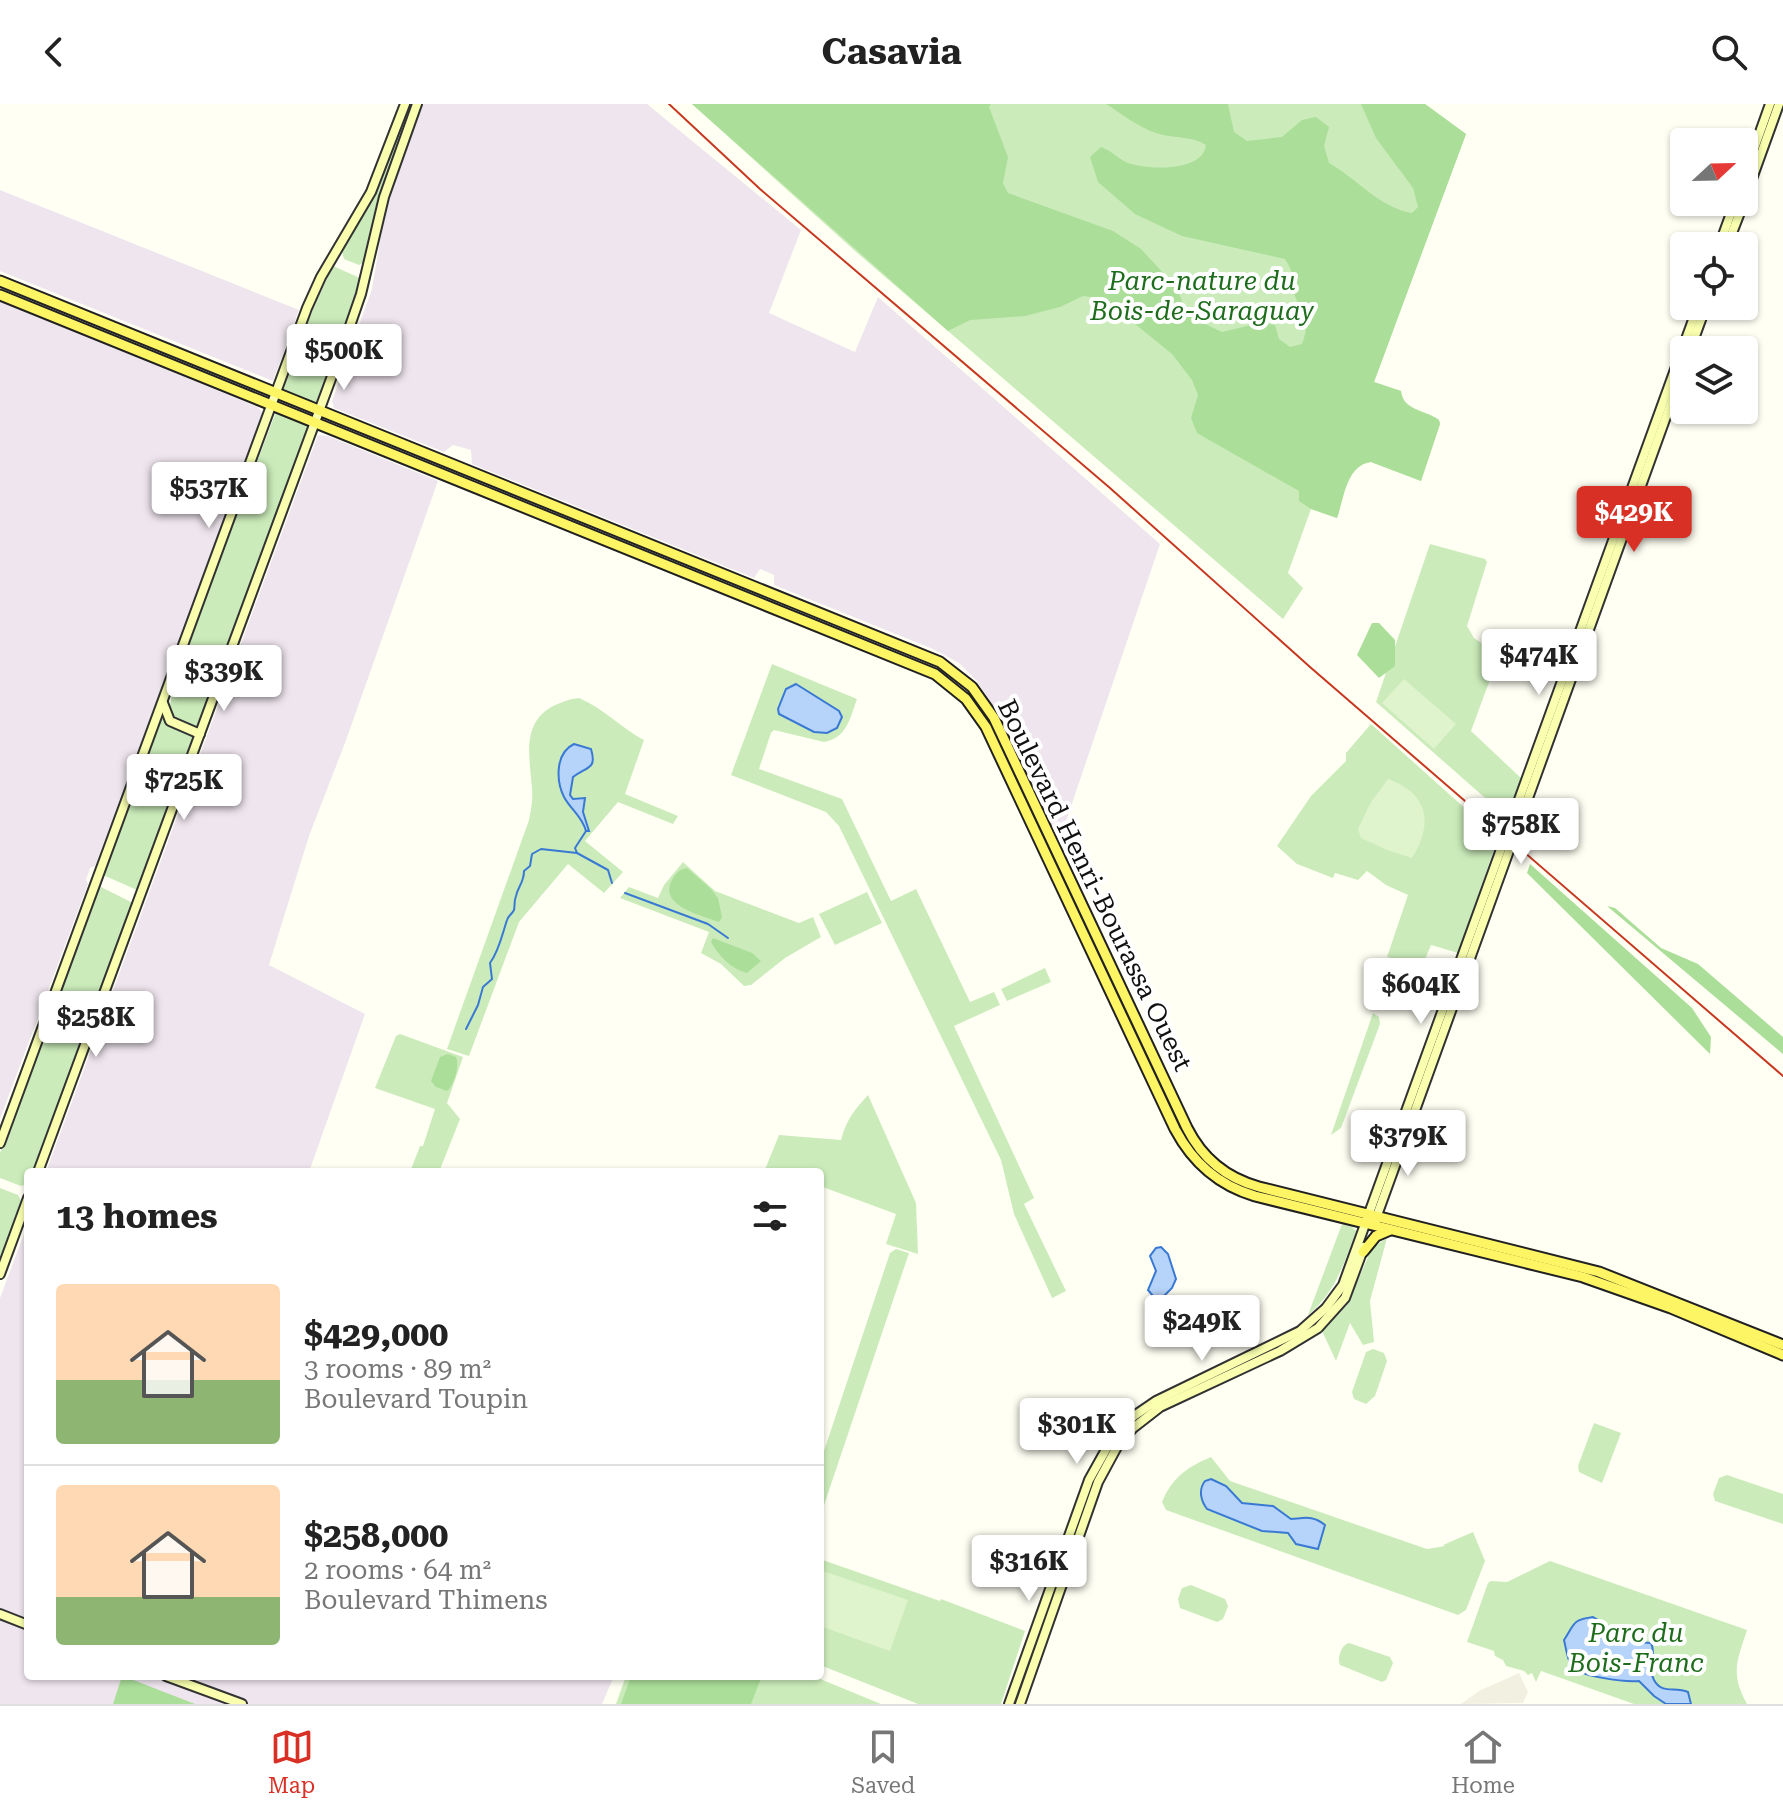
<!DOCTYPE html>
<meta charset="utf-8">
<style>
:root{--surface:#fff;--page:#f6f6f6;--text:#222;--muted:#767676;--line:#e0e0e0;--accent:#d93025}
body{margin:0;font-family:"Roboto Serif",serif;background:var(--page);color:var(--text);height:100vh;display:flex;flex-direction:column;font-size:30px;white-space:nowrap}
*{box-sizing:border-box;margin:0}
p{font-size:26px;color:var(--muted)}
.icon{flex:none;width:44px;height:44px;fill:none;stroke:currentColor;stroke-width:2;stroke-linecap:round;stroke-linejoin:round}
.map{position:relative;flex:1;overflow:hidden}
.details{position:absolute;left:24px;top:1064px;width:800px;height:512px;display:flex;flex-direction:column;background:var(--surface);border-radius:8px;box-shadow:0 2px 6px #0004}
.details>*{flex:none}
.needle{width:52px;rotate:68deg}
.controls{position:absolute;left:1670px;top:24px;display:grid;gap:16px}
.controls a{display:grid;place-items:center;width:88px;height:88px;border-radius:8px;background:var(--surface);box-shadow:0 2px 6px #0004;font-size:40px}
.price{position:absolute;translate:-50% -68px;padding:0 18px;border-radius:8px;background:#fff;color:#222;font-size:26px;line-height:52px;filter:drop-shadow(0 2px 4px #0008)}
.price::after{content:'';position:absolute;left:50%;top:48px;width:24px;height:18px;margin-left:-12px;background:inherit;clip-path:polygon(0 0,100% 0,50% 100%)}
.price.current{background:var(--accent);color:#fff}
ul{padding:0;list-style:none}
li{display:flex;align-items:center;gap:24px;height:200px;padding:0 32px}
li+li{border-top:2px solid var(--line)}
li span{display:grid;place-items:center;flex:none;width:224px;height:160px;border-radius:8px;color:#555}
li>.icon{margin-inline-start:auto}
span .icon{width:96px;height:96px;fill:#fffc;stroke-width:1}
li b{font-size:34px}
h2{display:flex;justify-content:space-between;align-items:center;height:96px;padding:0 32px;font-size:34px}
header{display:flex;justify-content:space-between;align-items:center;height:104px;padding:0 32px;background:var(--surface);font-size:36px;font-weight:700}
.dock{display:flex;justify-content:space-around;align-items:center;height:112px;border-top:2px solid var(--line);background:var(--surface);font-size:22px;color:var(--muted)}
.dock a{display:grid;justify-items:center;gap:4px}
.dock .current{color:var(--accent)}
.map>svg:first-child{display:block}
</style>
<header><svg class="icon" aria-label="back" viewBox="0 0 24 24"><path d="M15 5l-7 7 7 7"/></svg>Casavia<svg class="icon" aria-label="search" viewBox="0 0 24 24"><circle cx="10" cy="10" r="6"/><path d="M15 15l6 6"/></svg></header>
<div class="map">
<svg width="1783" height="1600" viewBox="0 0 1783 1600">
<rect width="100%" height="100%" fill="#fffff4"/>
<g fill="#efe5ee">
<polygon points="423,0 647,0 801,126 769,209 855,248 878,193 1160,440 1062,729 1055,729 1025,662 1032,630 1018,624 1009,626 977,577 959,559 933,545 774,481 774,471 760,465 754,474 472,360 471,346 453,341 444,348 334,304 332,297 372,185 385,107"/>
<polygon points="0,86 299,206 273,277 0,167"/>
<polygon points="0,197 258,303 263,310 95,762 90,764 86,776 88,780 0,1015"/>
<polygon points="318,331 328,332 438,377 345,639 309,732 269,861 365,910 309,1068 46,1068"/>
<polygon points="28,1119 28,1572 614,1572 602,1600 0,1600 0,1194"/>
</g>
<g fill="#cbecba">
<polygon points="409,0 413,0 380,93 364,158 359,161 344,155 342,148 378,81"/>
<path d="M692,0H1425L1466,30L1374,278L1401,287C1403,307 1425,305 1439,316L1440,320L1421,377L1371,358C1346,361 1344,395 1337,414L1311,405L1288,469L1303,484L1283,515L855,147Z"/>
<polygon points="333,162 360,174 318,300 283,285 305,223"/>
<polygon points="276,308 309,322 219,566 211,570 186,561 183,552"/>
<polygon points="1430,440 1485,455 1487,458 1467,522 1474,534 1499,551 1471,627 1522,675 1508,714 1376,598"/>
<path d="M772,560L857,595C850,614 847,634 824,638L774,626L771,629L759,665L842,695L891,797L916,785L970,898L994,888L1000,901L954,922L1034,1094L1024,1100L1066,1187L1052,1194L1014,1110L1001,1056L839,722L826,708L731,671Z"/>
<polygon points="183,569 207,578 212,589 137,786 103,771 162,610 168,610 176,574"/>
<path d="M579,594C603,604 621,624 644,636L625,690L678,712L673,720L618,698L585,737L623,768L604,789L568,760L519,818L469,952L447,945L529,716C531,706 533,696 532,685C530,654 520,618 555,601C563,598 569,595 579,594Z"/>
<polygon points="1371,620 1498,734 1458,849 1431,841 1423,860 1387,853 1408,791 1386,781 1367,767 1358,776 1335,769 1333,774 1297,760 1277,742 1311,692 1346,657 1346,649"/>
<polygon points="683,758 715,787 799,819 813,813 821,833 785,854 751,881 744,882 721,860 701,849 709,828 620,794 629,783 658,794 664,781"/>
<polygon points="99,782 133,799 34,1068 28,1068 28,1080 21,1082 0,1074 0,1049"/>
<polygon points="867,788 882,819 835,841 819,810"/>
<polygon points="1045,864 1051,878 1007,897 1001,885"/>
<polygon points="1373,909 1379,913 1380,920 1341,1024 1331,1031"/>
<polygon points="400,930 463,953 447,999 460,1015 439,1068 410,1068 420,1042 423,1042 435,1005 375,984 396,932"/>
<path d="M868,991L916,1099L918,1150L886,1140L896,1110L820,1082V1068H764L779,1031L841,1036C846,1017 854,1006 868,991Z"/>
<polygon points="0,1084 18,1091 21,1097 0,1154"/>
<path d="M1342,1120L1352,1123L1356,1127C1344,1160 1335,1189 1308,1211Z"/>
<polygon points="1387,1134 1370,1197 1374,1238 1363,1241 1350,1219 1336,1257 1322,1227 1347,1201 1372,1144"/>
<polygon points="896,1145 909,1149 820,1413 820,1359 890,1149"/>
<polygon points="1373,1245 1384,1249 1387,1257 1375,1292 1366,1300 1354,1295 1352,1288 1366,1248"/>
<polygon points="1594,1319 1621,1329 1602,1379 1579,1368 1578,1362"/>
<path d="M1211,1353L1230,1377L1427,1445L1445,1442L1443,1441L1473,1428L1485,1457L1466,1506L1458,1511L1166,1406L1162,1398C1172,1374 1187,1363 1211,1353Z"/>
<polygon points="1727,1371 1783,1390 1783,1420 1715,1397 1713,1390 1719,1374"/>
<polygon points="820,1455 940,1497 941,1495 1025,1527 1001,1600 918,1600 820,1561"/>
<path d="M1550,1457L1747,1526C1737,1557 1730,1569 1747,1600H1634L1541,1567L1536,1578L1532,1569L1528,1571L1524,1567L1506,1562L1503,1556L1495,1552L1494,1547L1467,1538L1488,1479L1491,1477L1507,1478Z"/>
<polygon points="1191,1481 1225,1495 1228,1502 1223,1515 1217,1518 1180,1504 1178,1495 1182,1484"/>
<path d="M1349,1539L1390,1553L1393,1559L1386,1576L1382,1578L1340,1561C1337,1554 1341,1541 1349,1539Z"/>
<polygon points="626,1572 813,1572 881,1600 616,1600"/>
</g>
<g fill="#abde99">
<path d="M692,0H991L989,3L1008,53L1003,79L1008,89L1113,127L1141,145L1177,184L1183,200L1201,218L1222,228L1260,219L1275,221L1279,235L1290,243L1302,240C1313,212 1298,208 1293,185C1290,170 1295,170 1285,155L1182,132L1135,110L1098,78L1090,53L1101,43C1112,47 1120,56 1128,59C1149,66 1203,68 1206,41C1190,31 1173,35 1156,29C1138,23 1122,10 1106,0H1228L1234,28L1247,37L1282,33L1302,16L1316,13L1329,23L1324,42L1329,59C1356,74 1380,104 1412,109L1418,103L1413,84L1376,34L1361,0H1425L1466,30L1374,278L1401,287C1403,307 1425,306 1439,316L1440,320L1421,377L1371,358C1346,361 1344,395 1337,414L1311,405L1299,397V387L1197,329L1191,314L1198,291L1192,276L1172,250L1129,215L1091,193L1083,192L1060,203L1025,212L970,216L948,227Z"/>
<polygon points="1372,519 1379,519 1395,536 1395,562 1379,574 1357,551"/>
<polygon points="1530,760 1692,904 1711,933 1710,950 1527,769"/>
<path d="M687,764L711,785L718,794L722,813L719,818C701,811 658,802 672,776C677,768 679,766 687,764Z"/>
<polygon points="1607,802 1615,804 1661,844 1698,860 1783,933 1783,950"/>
<path d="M713,834L752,849L761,857L747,869C731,865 719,852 711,838Z"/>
<path d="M448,950L456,953C460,962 454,981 447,987L436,983L431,977L440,953Z"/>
<polygon points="122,1572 123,1572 195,1600 113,1600"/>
<polygon points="631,1572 762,1572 751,1600 621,1600"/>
</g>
<g fill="#dff3cd">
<polygon points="1404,575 1456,620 1434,645 1382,599"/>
<path d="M1388,675C1428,689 1434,719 1412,754L1387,746L1361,734L1358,725L1371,698Z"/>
<polygon points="820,1466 908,1496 890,1547 820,1522"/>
</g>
<polygon fill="#f1f0e1" points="1519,1569 1528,1588 1523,1599 1461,1600 1479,1587"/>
<g fill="#b6d3f9" stroke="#3979d4" stroke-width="2">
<polygon points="796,580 839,607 842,613 837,624 827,629 814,628 779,610 778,605 786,585"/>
<path d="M574,640L591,645C597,665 588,662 573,673L570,691L573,695L585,694L583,708L589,727H586C582,712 571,706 564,693C556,677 555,649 574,640Z"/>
<polygon points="1161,1143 1168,1150 1176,1175 1172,1184 1158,1198 1148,1186 1156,1167 1150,1152 1156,1144"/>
<path d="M1211,1375L1226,1382L1242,1399L1273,1402L1291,1415C1305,1414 1313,1411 1325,1421L1318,1445L1296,1440L1288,1429L1262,1427L1207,1405C1201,1397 1198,1386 1205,1377Z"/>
<path d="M1593,1513L1636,1538L1651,1539C1657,1550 1647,1563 1654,1576C1662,1591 1675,1582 1688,1588L1691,1600H1666L1654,1592L1639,1577C1625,1578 1578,1573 1571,1561C1567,1554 1566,1544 1564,1536C1575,1520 1571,1516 1593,1513Z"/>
</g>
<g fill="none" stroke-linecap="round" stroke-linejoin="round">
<g stroke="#3979d4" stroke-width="2">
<polyline points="586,727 575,744 577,749 608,766 612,779"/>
<polyline points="625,789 708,820 728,834"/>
<path d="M466,925L478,901L483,883L492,875L490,859C499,847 502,831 507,816C508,812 512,810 514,806C515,801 514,797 516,792C518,782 524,779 524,767L530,762L532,750L541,745L577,749"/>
</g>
<defs>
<g id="secondary">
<polyline points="1744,73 1770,0"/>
<polyline points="1744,97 1779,0"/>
<polyline points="1719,142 1735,98"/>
<polyline points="1727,142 1744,98"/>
<polyline points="1690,246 1706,202"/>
<polyline points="163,599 170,617 200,630"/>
<polyline points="0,1039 307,204 321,173 371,88 405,0"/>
<polyline points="38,1068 342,245 361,190 384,93 417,0"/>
<polyline points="1375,1117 1684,263"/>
<polyline points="0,1170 28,1094"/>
<polyline points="0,1510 28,1521"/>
<polyline points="166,1572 242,1600"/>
<polyline points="1009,1600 1089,1376 1113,1333 1134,1312 1156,1297 1300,1227 1326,1204 1343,1181 1698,202"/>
<polyline points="1020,1600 1098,1378 1118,1341 1133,1324 1160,1303 1280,1247 1318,1224 1345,1194 1364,1143"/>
</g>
<g id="primary">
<path d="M0,177L940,558L972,583L994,614L1187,1024C1202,1054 1226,1074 1259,1083L1599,1168L1783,1241"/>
<path d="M0,191L935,570L966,595L986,623L1175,1025C1193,1059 1218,1081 1255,1092L1583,1173L1671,1204L1783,1251"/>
<polyline points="1363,1148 1376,1132 1390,1126"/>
</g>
</defs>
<use href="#secondary" stroke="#323232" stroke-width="12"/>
<use href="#primary" stroke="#212121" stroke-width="13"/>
<use href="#secondary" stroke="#f9ffaf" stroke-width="8"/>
<use href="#primary" stroke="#fef565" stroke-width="9"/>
<polyline stroke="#c83720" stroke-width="2" points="669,0 760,85 1110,384 1310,563 1783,972"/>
</g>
<g text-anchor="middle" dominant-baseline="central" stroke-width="8" stroke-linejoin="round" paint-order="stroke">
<g font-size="26" font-style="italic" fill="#1e6d1c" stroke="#fff">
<text x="1202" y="177">Parc-nature du<tspan x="1202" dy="30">Bois-de-Saraguay</tspan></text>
<text x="1636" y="1529">Parc du<tspan x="1636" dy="30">Bois-Franc</tspan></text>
</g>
<g font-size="26" fill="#101010" stroke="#fff">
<text transform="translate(1095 781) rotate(64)">Boulevard Henri-Bourassa Ouest</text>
</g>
</g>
</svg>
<div class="controls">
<a><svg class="needle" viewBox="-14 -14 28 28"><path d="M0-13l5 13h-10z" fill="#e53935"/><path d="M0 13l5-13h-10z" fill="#767676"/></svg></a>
<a><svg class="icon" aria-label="locate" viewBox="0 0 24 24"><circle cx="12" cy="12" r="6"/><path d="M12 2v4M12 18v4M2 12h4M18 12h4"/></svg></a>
<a><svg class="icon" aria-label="layers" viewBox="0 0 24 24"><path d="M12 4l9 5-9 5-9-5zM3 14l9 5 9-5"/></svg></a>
</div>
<b class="price" style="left:344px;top:288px">$500K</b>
<b class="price" style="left:209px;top:426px">$537K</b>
<b class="price current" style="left:1634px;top:450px">$429K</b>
<b class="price" style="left:1539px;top:593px">$474K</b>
<b class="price" style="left:224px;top:609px">$339K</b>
<b class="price" style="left:184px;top:718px">$725K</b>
<b class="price" style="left:1521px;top:762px">$758K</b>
<b class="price" style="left:1421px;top:922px">$604K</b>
<b class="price" style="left:96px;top:955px">$258K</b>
<b class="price" style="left:1408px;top:1074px">$379K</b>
<b class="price" style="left:1202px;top:1259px">$249K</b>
<b class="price" style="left:1077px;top:1362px">$301K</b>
<b class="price" style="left:1029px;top:1499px">$316K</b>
<section class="details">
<h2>13 homes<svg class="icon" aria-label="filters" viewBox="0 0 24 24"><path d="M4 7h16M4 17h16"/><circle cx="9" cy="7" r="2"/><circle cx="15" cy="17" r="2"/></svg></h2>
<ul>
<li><span style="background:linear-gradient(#ffd9b3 60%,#8fb573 0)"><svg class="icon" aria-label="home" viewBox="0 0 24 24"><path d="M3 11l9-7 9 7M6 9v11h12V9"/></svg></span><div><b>$429,000</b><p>3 rooms · 89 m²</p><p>Boulevard Toupin</p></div></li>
<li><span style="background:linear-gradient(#ffd9b3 70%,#8fb573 0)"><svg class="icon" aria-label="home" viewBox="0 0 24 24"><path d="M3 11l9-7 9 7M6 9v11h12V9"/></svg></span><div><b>$258,000</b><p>2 rooms · 64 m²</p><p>Boulevard Thimens</p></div></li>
</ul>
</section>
</div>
<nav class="dock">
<a class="current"><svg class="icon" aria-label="map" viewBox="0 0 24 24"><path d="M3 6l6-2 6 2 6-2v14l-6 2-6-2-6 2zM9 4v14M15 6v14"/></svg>Map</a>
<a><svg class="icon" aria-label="saved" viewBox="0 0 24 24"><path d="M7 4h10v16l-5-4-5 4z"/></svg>Saved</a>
<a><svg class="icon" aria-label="home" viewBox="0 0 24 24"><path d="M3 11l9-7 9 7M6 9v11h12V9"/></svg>Home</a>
</nav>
